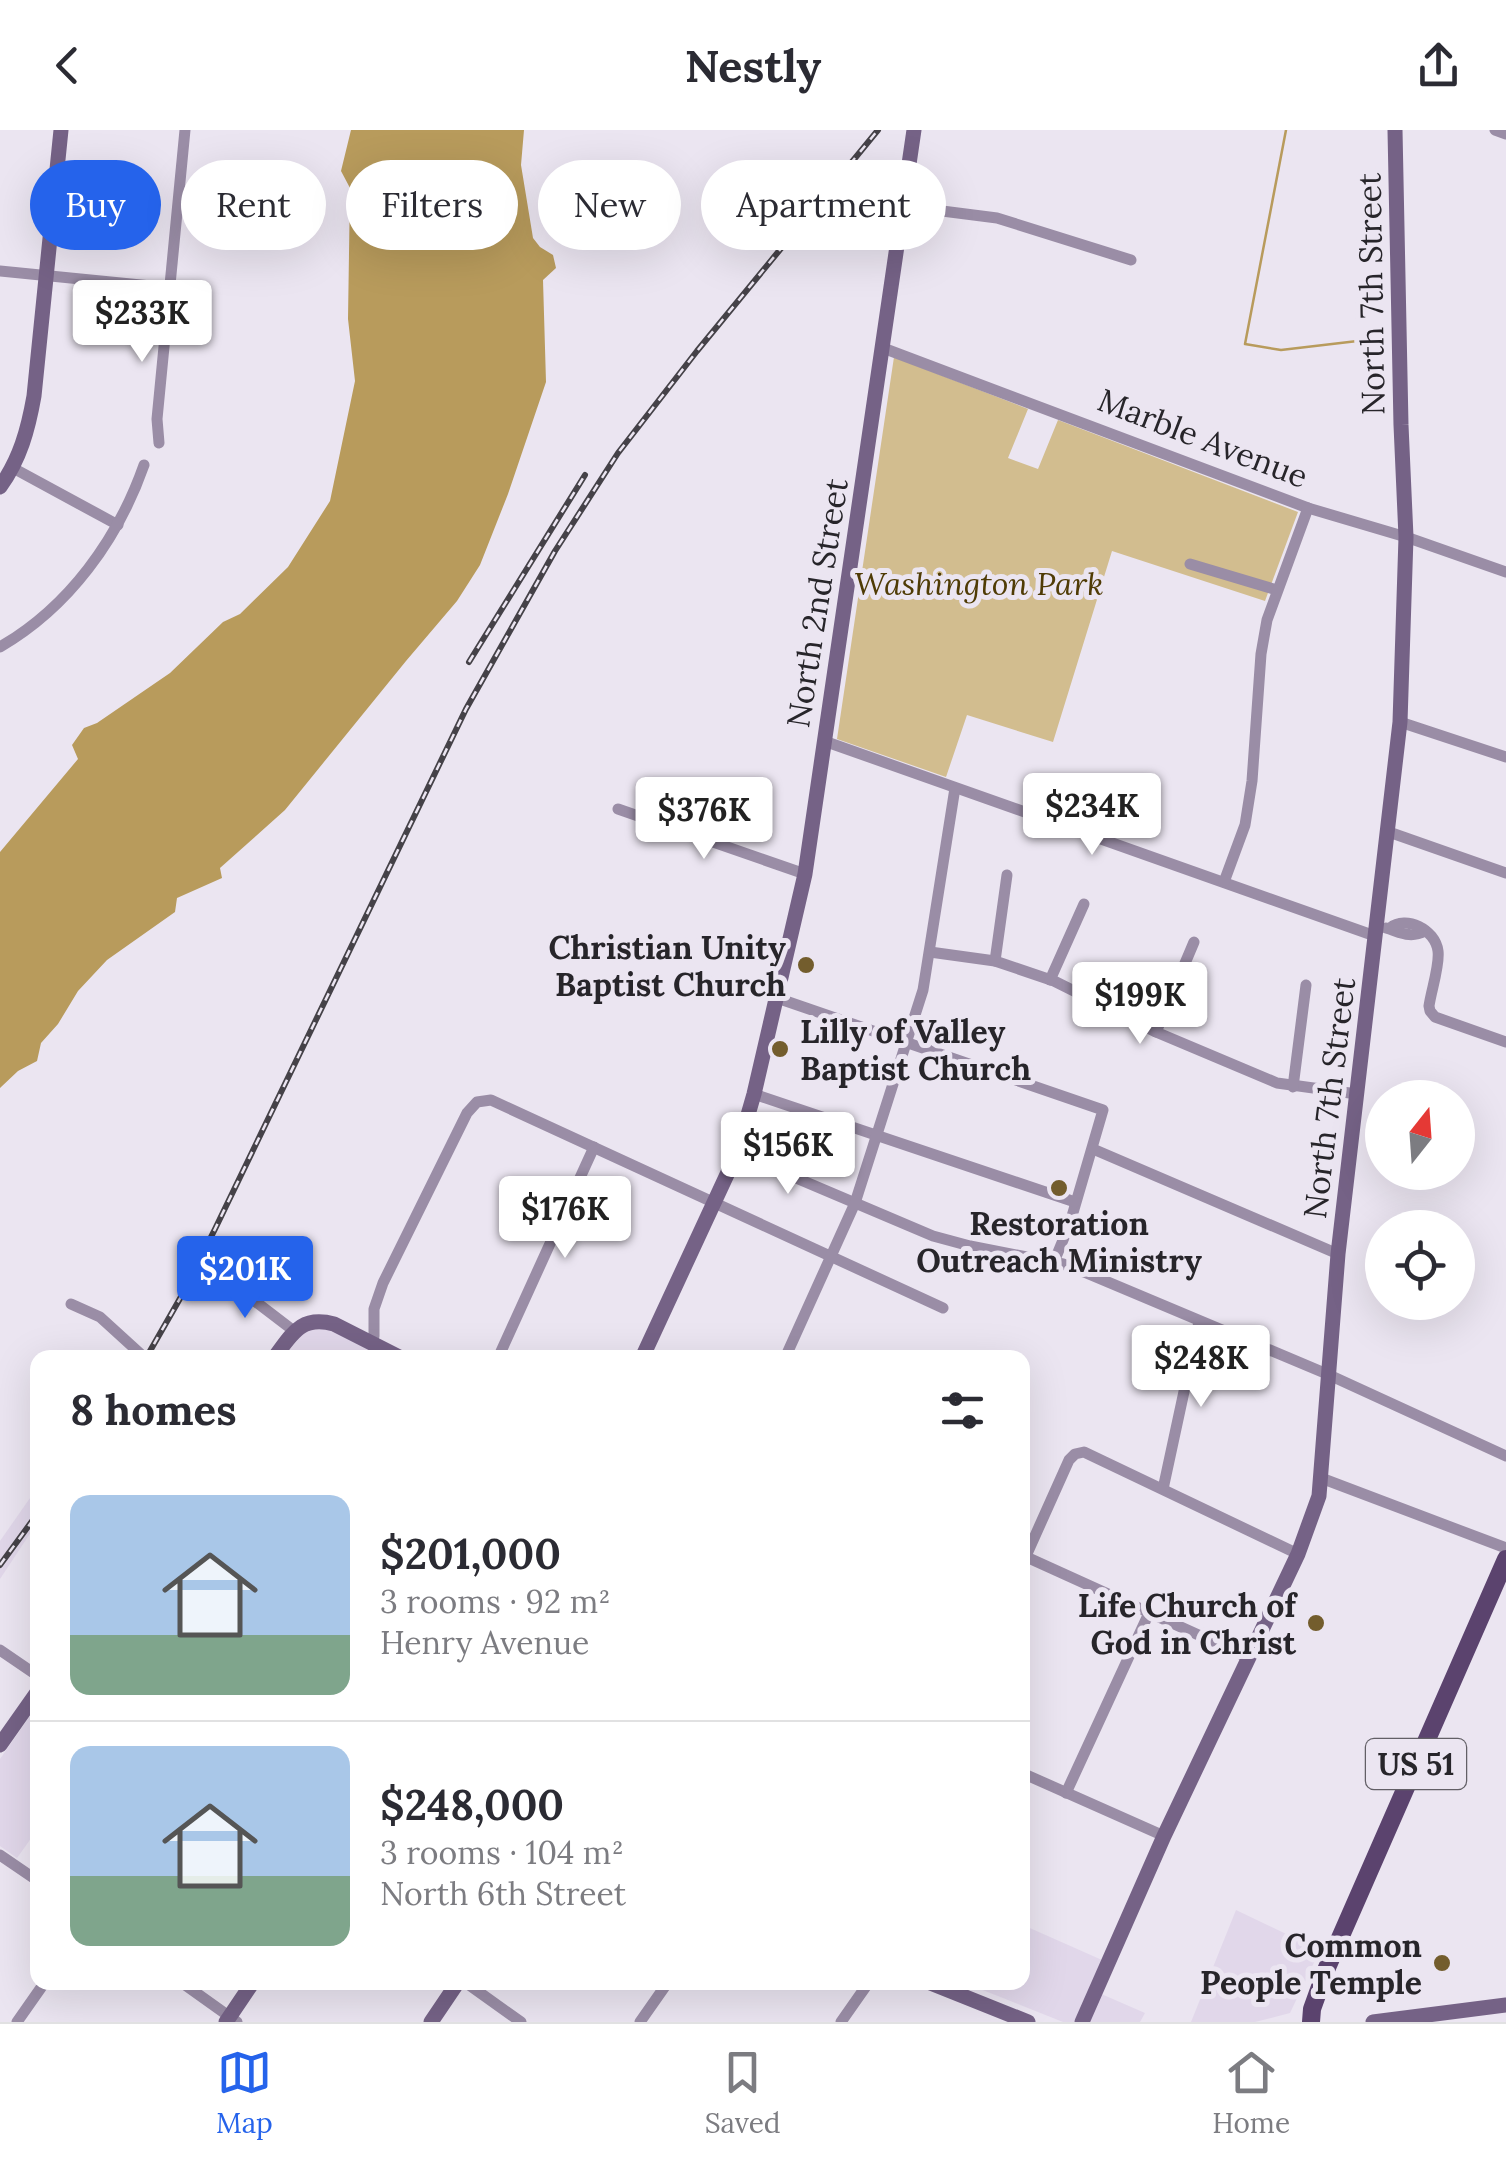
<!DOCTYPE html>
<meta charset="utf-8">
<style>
:root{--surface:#fff;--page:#f2f2f3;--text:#2b2b33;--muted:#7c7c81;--line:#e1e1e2;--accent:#2563eb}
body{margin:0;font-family:Lora,serif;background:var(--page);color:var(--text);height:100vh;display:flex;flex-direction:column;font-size:38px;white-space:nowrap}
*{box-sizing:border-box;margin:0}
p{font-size:32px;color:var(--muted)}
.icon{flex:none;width:55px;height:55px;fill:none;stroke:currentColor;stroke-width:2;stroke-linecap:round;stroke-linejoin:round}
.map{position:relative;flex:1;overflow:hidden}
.sheet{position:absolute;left:30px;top:1220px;width:1000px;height:640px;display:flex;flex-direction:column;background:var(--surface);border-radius:20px;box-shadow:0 10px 40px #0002}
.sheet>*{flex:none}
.banner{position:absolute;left:30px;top:30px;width:1000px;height:90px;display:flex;gap:20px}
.needle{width:65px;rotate:17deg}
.buttons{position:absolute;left:1365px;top:950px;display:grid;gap:20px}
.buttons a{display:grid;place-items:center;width:110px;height:110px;border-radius:50%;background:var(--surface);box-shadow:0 10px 40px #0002;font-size:50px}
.price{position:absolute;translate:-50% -85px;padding:0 22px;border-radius:10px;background:#fff;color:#222;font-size:32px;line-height:65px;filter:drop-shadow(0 2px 5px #0008)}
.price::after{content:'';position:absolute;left:50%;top:60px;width:30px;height:22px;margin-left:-15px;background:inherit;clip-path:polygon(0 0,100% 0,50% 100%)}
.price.on{background:var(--accent);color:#fff}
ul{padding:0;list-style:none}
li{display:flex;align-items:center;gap:30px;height:250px;padding:0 40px}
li+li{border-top:2px solid var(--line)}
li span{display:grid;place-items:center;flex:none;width:280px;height:200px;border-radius:20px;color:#555}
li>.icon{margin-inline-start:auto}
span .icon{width:120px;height:120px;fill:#fffc;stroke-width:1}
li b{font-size:42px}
h2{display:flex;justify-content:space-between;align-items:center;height:120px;padding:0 40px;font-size:42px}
.chip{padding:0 35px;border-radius:45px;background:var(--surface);box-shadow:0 10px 40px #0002;font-size:35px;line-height:90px}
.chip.on{background:var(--accent);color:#fff}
header{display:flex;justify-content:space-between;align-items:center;height:130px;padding:0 40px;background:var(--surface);font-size:45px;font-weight:700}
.tabs{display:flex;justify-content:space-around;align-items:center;height:140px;border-top:2px solid var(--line);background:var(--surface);font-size:28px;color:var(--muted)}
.tabs a{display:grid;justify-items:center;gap:5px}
.tabs .on{color:var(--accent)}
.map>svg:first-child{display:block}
</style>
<header><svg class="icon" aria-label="back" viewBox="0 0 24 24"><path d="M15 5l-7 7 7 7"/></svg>Nestly<svg class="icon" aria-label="share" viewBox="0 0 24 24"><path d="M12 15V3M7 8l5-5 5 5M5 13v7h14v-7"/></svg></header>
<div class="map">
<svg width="1506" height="1892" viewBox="0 0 1506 1892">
<rect width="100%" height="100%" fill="#ebe5f1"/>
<g fill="#e1d7ea">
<polygon points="327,1196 390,1228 283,1228 304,1202"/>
<polygon points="37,1358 37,1393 0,1449 0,1411"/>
<polygon points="37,1576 37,1700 17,1728 0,1716 0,1629"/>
<polygon points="1236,1780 1320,1820 1290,1883 1255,1892 1191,1892"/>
<polygon points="1023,1795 1102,1830 1074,1892 1063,1892 980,1859 982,1853 1022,1852"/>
<polygon points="1099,1863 1145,1883 1140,1892 1087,1892"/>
</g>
<polygon fill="#d2bd8f" points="894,227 1028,279 1008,328 1038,339 1058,290 1298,382 1265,471 1112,421 1053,612 967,585 946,647 837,609"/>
<polygon fill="#b89b5c" points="351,0 524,0 521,35 533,108 540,117 553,125 556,138 543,150 546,252 508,364 480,435 457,471 406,531 285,680 220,738 222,748 177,768 175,782 107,830 78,861 58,894 41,913 37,931 18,941 0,958 0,722 78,629 72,615 84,598 97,593 170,543 223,492 240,484 288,437 330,371 355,251 348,189 350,58 341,41"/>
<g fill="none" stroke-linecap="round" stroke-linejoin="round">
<polyline stroke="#b89b5c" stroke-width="2.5" points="1286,0 1245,214 1281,220 1383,208"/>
<g stroke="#9a8da6" stroke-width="11">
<polyline points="1495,0 1506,4"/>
<polyline points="903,76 997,88 1131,130"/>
<polyline points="0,141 171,158"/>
<polyline points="883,218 1308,378 1406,407 1506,442"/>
<polyline points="159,313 157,289 185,0"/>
<polyline points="13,338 118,395"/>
<polyline points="1190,434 1277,460"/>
<path d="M0,517C69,477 118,409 144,335"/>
<polyline points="1400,592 1506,627"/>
<polyline points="824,611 1375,806"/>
<polyline points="618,679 805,744"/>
<polyline points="1386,701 1506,743"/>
<polyline points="1224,752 1245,695 1252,651 1261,524 1267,490 1308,378"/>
<path d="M1386,798C1400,802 1410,809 1425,801"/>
<path d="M1390,798C1406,785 1435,799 1438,821C1440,835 1431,861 1429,876L1430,881L1435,887L1506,912"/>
<polyline points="930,822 995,831 1054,851 1156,902 1277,953 1357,964"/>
<polyline points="995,831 1007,745"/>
<polyline points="1050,850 1084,774"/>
<polyline points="777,868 1103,980 1070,1093 1054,1132"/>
<polyline points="1156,902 1194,812"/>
<polyline points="1293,957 1306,855"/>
<polyline points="754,964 1075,1072"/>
<polyline points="1093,1019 1338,1124"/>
<polyline points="737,1023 933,1106 970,1116 1063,1134 1084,1142 1327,1244 1506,1326"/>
<polyline points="222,1146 294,1201"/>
<polyline points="71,1174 100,1187 145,1228"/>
<polyline points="372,1213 374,1206 374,1179 383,1153 467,983 477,972 491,970 943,1178"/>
<polyline points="498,1228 594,1017"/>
<polyline points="785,1228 855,1073 923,860 955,658"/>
<polyline points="1321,1348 1506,1418"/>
<polyline points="1163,1359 1199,1192"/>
<polyline points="1022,1425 1247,1527"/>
<polyline points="1026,1426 1069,1330 1075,1324 1084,1322 1298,1424"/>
<polyline points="0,1520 38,1546"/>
<polyline points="1022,1643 1164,1706"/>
<polyline points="1066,1663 1149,1483"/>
<polyline points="0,1725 38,1751"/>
<polyline points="181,1852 237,1892"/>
<polyline points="465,1852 521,1892"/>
<polyline points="17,1892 45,1852"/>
<polyline points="640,1892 668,1852"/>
<polyline points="841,1892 869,1852"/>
</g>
<g stroke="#756286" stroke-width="15">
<path d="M0,357C20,329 28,300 34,266L61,0"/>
<path d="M274,1228C292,1204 301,1185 334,1194L401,1228"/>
<polyline points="642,1228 737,1023 754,964 805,744 914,0"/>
<polyline points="0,1615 38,1561"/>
<polyline points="928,1852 1028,1892"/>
<polyline points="226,1892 253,1852"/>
<polyline points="431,1892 458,1852"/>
<polyline points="1082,1892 1164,1706 1298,1424 1319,1366 1338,1124 1400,592 1406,407 1401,295 1395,0"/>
<polyline points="1373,1892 1506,1875"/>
</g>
<polyline stroke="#5b436e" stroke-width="18" points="1311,1892 1312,1879 1326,1840 1506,1429"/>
<defs>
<g id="rail">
<polyline points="469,532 585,345"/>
<polyline points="146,1228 182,1165 215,1099 466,579 555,421 618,323 697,221 878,0"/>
<polyline points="0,1435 38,1383"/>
</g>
</defs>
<use href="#rail" stroke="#454248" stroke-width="6"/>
<use href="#rail" stroke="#ebe5f1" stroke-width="2.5" stroke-dasharray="8" stroke-linecap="butt"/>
</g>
<g fill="#735d2d" stroke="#ebe5f1" stroke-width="4">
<circle cx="806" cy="835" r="10"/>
<circle cx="780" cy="919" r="10"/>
<circle cx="1059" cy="1058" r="10"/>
<circle cx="1316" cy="1493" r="10"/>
<circle cx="1442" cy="1833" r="10"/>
</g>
<g text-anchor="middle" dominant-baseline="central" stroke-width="10" stroke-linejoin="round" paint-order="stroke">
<rect fill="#ebe5f1" stroke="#625f66" stroke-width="2.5" x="1366" y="1609" width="100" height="50" rx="8"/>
<g font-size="30" font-weight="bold" fill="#27252a">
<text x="1416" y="1634">US 51</text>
</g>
<g font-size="32" fill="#27252a" stroke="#ebe5f1">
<text transform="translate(1371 164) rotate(-91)">North 7th Street</text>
<text transform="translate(1203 308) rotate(21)">Marble Avenue</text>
<text transform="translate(817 473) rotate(-81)">North 2nd Street</text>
<text transform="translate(1329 968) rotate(-83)">North 7th Street</text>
</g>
<g font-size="32" font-style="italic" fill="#4f3b05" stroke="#ebe5f1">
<text x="979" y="453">Washington Park</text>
</g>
<g font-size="32" font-weight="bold" fill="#27252a" stroke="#ebe5f1" text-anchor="end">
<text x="786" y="817">Christian Unity<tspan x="786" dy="37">Baptist Church</tspan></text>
<text x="800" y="901" text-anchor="start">Lilly of Valley<tspan x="800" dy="37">Baptist Church</tspan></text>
<text x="1059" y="1093" text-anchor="middle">Restoration<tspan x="1059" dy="37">Outreach Ministry</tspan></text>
<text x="1296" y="1475">Life Church of<tspan x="1296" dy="37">God in Christ</tspan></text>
<text x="1422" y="1815">Common<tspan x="1422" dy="37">People Temple</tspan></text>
</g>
</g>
</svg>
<div class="buttons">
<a><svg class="needle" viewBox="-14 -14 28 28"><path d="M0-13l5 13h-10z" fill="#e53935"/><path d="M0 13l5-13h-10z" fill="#7c7c81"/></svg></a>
<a><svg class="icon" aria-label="locate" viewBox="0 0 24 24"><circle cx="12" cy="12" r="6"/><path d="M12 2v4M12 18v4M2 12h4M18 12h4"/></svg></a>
</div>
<b class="price" style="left:142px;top:235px">$233K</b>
<b class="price" style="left:1092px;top:728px">$234K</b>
<b class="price" style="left:704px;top:732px">$376K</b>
<b class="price" style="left:1140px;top:917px">$199K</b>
<b class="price" style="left:788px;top:1067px">$156K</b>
<b class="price" style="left:565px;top:1131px">$176K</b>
<b class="price on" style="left:245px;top:1191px">$201K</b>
<b class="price" style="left:1201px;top:1280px">$248K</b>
<div class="banner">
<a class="chip on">Buy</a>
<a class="chip">Rent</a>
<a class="chip">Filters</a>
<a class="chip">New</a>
<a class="chip">Apartment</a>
</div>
<section class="sheet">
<h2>8 homes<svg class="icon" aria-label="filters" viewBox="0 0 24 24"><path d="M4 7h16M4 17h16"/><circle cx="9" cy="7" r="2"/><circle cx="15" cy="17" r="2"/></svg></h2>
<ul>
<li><span style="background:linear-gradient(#a9c7e8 70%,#7fa58c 0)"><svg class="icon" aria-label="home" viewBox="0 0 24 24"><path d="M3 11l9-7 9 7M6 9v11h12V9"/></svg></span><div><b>$201,000</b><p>3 rooms · 92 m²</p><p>Henry Avenue</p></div></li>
<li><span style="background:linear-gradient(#a9c7e8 65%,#7fa58c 0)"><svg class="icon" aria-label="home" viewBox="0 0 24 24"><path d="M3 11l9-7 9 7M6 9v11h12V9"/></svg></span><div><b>$248,000</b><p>3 rooms · 104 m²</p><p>North 6th Street</p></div></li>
</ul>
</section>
</div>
<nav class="tabs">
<a class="on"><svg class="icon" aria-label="map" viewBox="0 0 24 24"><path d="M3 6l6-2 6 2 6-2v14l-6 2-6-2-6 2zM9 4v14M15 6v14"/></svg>Map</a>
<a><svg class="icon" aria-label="saved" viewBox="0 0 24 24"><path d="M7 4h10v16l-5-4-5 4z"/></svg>Saved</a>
<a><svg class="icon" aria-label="home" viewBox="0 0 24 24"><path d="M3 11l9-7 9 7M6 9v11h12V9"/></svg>Home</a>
</nav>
